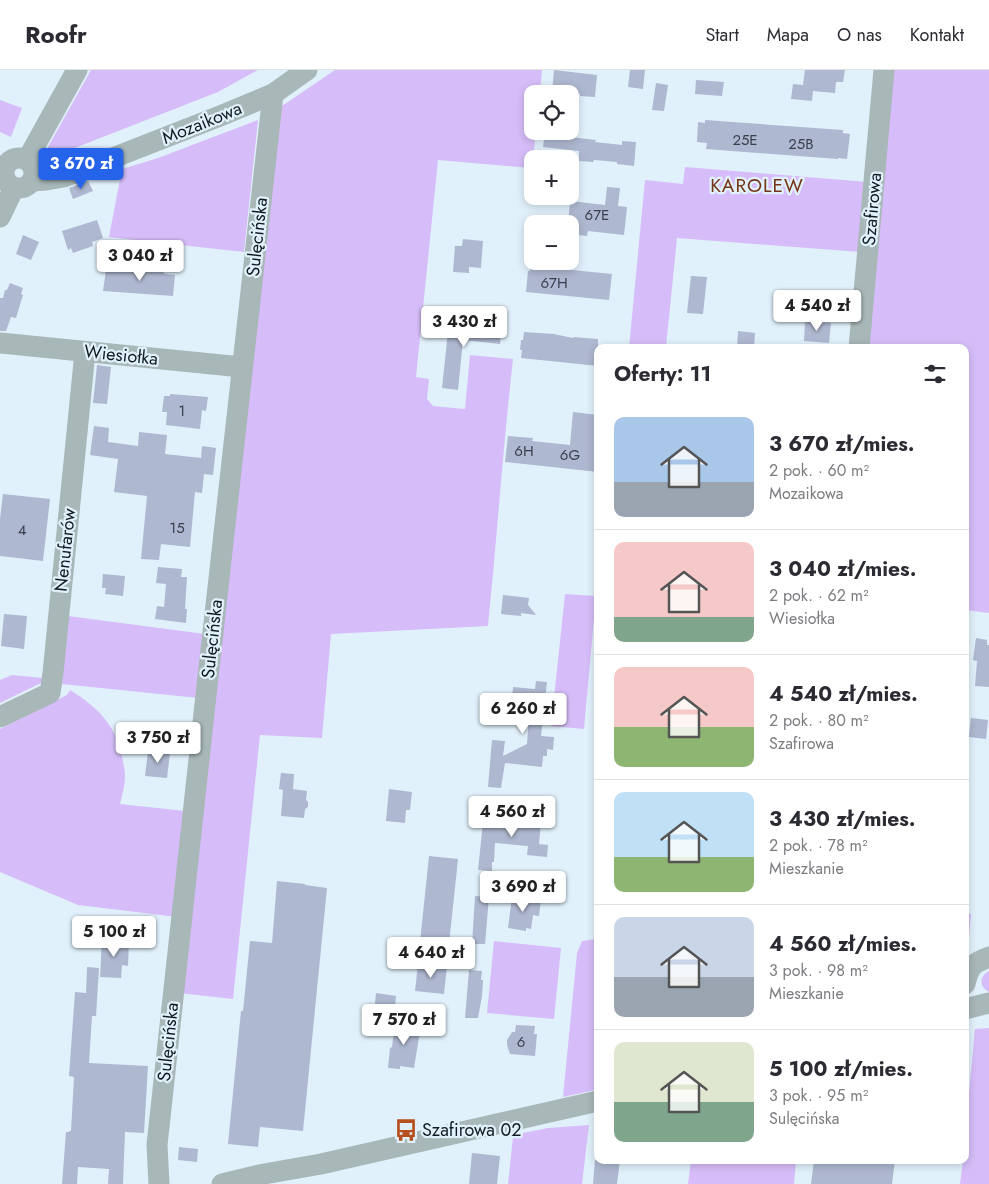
<!DOCTYPE html>
<html lang="pl">
<meta charset="utf-8">
<style>
:root{--surface:#fff;--page:#f7f7f7;--text:#2b2b33;--muted:#7c7c81;--line:#e1e1e2;--accent:#2563eb}
body{margin:0;font-family:Jost,sans-serif;background:var(--page);color:var(--text);height:100vh;display:flex;flex-direction:column;font-size:19px;white-space:nowrap}
*{box-sizing:border-box;margin:0}
p{font-size:16px;color:var(--muted)}
.icon{flex:none;width:28px;height:28px;fill:none;stroke:currentColor;stroke-width:2;stroke-linecap:round;stroke-linejoin:round}
.map{position:relative;flex:1;overflow:hidden}
.details{position:absolute;left:594px;top:274px;width:375px;height:820px;display:flex;flex-direction:column;background:var(--surface);border-radius:10px;box-shadow:0 2px 8px #0003}
.details>*{flex:none}
.tools{position:absolute;left:524px;top:15px;display:grid;gap:10px}
.tools a{display:grid;place-items:center;width:55px;height:55px;border-radius:10px;background:var(--surface);box-shadow:0 2px 8px #0003;font-size:25px}
.price{position:absolute;translate:-50% -42px;padding:0 11px;border-radius:5px;background:#fff;color:#222;font-size:16px;line-height:32px;filter:drop-shadow(0 1px 2px #0008)}
.price::after{content:'';position:absolute;left:50%;top:30px;width:15px;height:11px;margin-left:-8px;background:inherit;clip-path:polygon(0 0,100% 0,50% 100%)}
.price.selected{background:var(--accent);color:#fff}
ul{padding:0;list-style:none}
li{display:flex;align-items:center;gap:15px;height:125px;padding:0 20px}
li+li{border-top:1px solid var(--line)}
li span{display:grid;place-items:center;flex:none;width:140px;height:100px;border-radius:10px;color:#555}
li>.icon{margin-inline-start:auto}
span .icon{width:60px;height:60px;fill:#fffc;stroke-width:1}
li b{font-size:21px}
h2{display:flex;justify-content:space-between;align-items:center;height:60px;padding:0 20px;font-size:21px}
header{display:flex;align-items:center;gap:30px;box-sizing:border-box;height:70px;padding:0 25px;background:var(--surface);border-bottom:1px solid var(--line)}
header strong{font-size:24px}
nav{display:flex;gap:28px;margin-inline-start:auto;font-size:18px}
.map>svg:first-child{display:block}
</style>
<header>
<strong>Roofr</strong>
<nav><a>Start</a><a>Mapa</a><a>O nas</a><a>Kontakt</a></nav>
</header>
<div class="map">
<svg width="989" height="1114" viewBox="0 0 989 1114">
<rect width="100%" height="100%" fill="#e1f1fb"/>
<g fill="#d6bdf9">
<polygon points="91,0 258,0 218,22 67,81 60,81 45,86 43,86"/>
<path d="M335,0H542L540,24H532V61H536L532,98L438,90L416,307L429,309L427,329L433,336L465,339L470,285L513,289C503,378 497,467 488,556L331,564L322,668L260,665L233,929L179,923L276,40Z"/>
<polygon points="893,0 989,0 989,543 965,540 965,278 868,278"/>
<polygon points="0,30 22,38 11,67 0,62"/>
<polygon points="258,50 244,182 109,167 120,109 119,100 158,88"/>
<polygon points="685,97 867,112 860,182 677,168 666,277 629,278 645,110 683,114"/>
<polygon points="565,524 596,526 584,659 551,656"/>
<polygon points="68,546 205,564 198,628 62,614"/>
<polygon points="12,605 43,608 43,612 0,633 0,610"/>
<path d="M70,620C99,638 118,657 123,692C124,697 125,702 125,707C125,716 122,725 120,734L185,741L177,847L78,835L0,802V659L67,625Z"/>
<polygon points="965,844 971,844 968,878 965,879"/>
<polygon points="597,869 598,944 595,1020 563,1027 577,883 582,871"/>
<polygon points="494,871 561,878 554,949 487,943"/>
<path d="M989,901V922C979,917 979,906 989,901Z"/>
<polygon points="989,958 989,1114 960,1114 963,1090 965,1090 965,1065 975,959"/>
<polygon points="589,1055 582,1114 508,1114 513,1067 523,1065 523,1063 548,1058"/>
<polygon points="691,1090 796,1090 794,1114 688,1114"/>
</g>
<g fill="#aeb8d0">
<polygon points="554,0 597,5 595,27 580,26 580,24 552,23"/>
<polygon points="630,0 645,0 643,19 628,17"/>
<polygon points="805,0 845,0 843,12 836,12 835,23 813,21 812,31 791,29 793,14 803,15"/>
<polygon points="696,10 724,12 722,26 695,24"/>
<polygon points="656,13 668,15 664,41 652,40"/>
<polygon points="705,50 843,60 843,63 850,64 847,89 838,88 838,89 706,79 707,73 697,72 698,52 705,53"/>
<polygon points="545,61 561,61 562,66 596,70 595,72 622,75 622,71 636,72 634,96 617,94 617,92 594,90 593,92 579,91 579,81 543,77"/>
<polygon points="88,111 93,121 73,129 69,118"/>
<polygon points="607,117 620,118 618,136 627,137 624,165 588,161 587,166 570,164 570,154 568,154 570,131 605,135"/>
<polygon points="97,150 103,168 92,172 93,176 73,183 71,178 68,180 62,161"/>
<polygon points="23,165 39,172 31,190 16,184"/>
<polygon points="463,169 483,171 481,198 469,197 469,203 453,202 455,176 462,176"/>
<polygon points="531,191 563,194 562,199 612,204 609,230 526,222 528,201 530,201"/>
<polygon points="153,195 157,196 165,204 175,205 173,226 103,221 106,200 144,202"/>
<polygon points="691,206 707,207 703,244 687,243"/>
<polygon points="10,213 23,218 21,224 23,225 16,248 11,247 6,261 0,261 0,228 3,228 5,220 7,220"/>
<polygon points="805,251 831,253 829,273 804,271"/>
<polygon points="449,252 501,257 500,274 463,270 458,320 442,318"/>
<polygon points="738,261 755,263 754,278 737,278"/>
<polygon points="524,262 554,264 573,268 573,267 598,269 598,296 521,288 522,280 520,280 521,270 523,270"/>
<polygon points="97,295 111,297 107,334 93,333"/>
<polygon points="170,324 208,327 206,341 202,340 200,359 166,355 167,342 162,342 164,326 170,326"/>
<polygon points="573,342 598,345 598,402 505,392 508,366 533,368 532,371 570,375"/>
<polygon points="94,356 109,358 108,372 138,376 139,362 167,365 165,384 201,388 202,376 216,378 213,405 204,404 202,423 195,422 190,477 161,474 159,490 141,489 147,426 114,422 118,389 90,385"/>
<polygon points="3,424 50,429 43,491 0,486 0,449"/>
<polygon points="158,497 182,499 181,507 187,507 185,539 187,539 186,553 155,549 157,536 164,537 166,514 156,513"/>
<polygon points="103,504 125,506 123,526 105,524 106,518 102,518"/>
<polygon points="503,525 529,528 528,535 536,545 521,543 521,546 501,544"/>
<polygon points="4,544 27,546 24,579 1,576"/>
<polygon points="976,568 987,570 987,575 989,575 989,617 975,616 977,591 973,590"/>
<polygon points="536,611 547,612 541,666 554,667 553,680 547,679 547,686 543,686 542,697 505,693 501,718 488,717 492,670 505,671 503,686 527,674 529,645 511,643 513,617 535,619"/>
<polygon points="971,648 988,650 986,669 969,667"/>
<polygon points="148,681 170,683 167,708 145,706"/>
<polygon points="281,703 294,704 293,719 307,721 306,730 308,732 308,737 305,739 304,748 281,746 283,720 279,719"/>
<polygon points="389,719 412,722 410,740 406,740 405,753 386,751"/>
<polygon points="521,739 542,741 539,774 548,775 547,787 527,785 528,776 495,773 494,792 492,792 492,801 478,800 483,752 519,757"/>
<polygon points="429,786 458,789 449,874 420,872"/>
<polygon points="277,811 305,814 305,815 327,818 303,1061 260,1057 258,1077 228,1074 241,941 243,941 250,871 272,873"/>
<polygon points="475,826 489,827 485,874 472,874"/>
<polygon points="512,827 541,829 539,846 533,845 531,859 526,858 526,861 508,858"/>
<polygon points="102,870 129,871 128,896 122,895 121,908 100,907"/>
<polygon points="418,894 447,896 444,924 415,921"/>
<polygon points="87,897 99,898 96,946 92,946 89,993 148,996 144,1063 125,1062 123,1114 108,1114 109,1099 78,1097 77,1114 62,1114 66,1062 69,1062 69,1061 71,1061 74,1007 69,1006 75,922 86,923"/>
<polygon points="469,900 482,901 481,910 483,910 482,926 478,948 465,948"/>
<polygon points="376,923 396,926 393,957 373,955"/>
<polygon points="395,952 421,955 414,998 400,996 400,999 388,998 390,978 392,977"/>
<polygon points="516,955 535,956 534,964 537,964 535,986 510,984 507,975 507,970 512,962 515,962"/>
<polygon points="179,1077 198,1079 197,1092 178,1090"/>
<polygon points="472,1083 500,1086 497,1114 469,1114"/>
<polygon points="595,1090 620,1090 617,1114 593,1114"/>
<polygon points="814,1090 895,1090 892,1114 811,1114"/>
</g>
<g fill="none" stroke-linecap="round" stroke-linejoin="round">
<g stroke="#a8b7b8" stroke-width="21">
<circle cx="19" cy="103" r="15"/>
<polyline points="27,90 77,0"/>
<polyline points="33,111 46,110 64,107 220,46 273,24 307,0"/>
<polyline points="0,147 14,118"/>
<polyline points="0,273 242,297"/>
<polyline points="859,278 884,0"/>
<polyline points="0,647 50,623 53,603 85,282"/>
<path d="M965,914C969,896 973,893 989,887"/>
<polyline points="965,939 989,933"/>
<polyline points="159,1114 157,1075 206,625 273,24"/>
<polyline points="222,1114 264,1104 321,1094 598,1031"/>
</g>
</g>
<defs>
<symbol id="bus-bare" viewBox="-9 -9 18 18"><path d="M-5-6H5V4H4V6H2V4H-2V6H-4V4H-5ZM-3.5-4V0h7V-4ZM-3.5 1.2v1.5H-2V1.2ZM2 1.2v1.5H3.5V1.2Z" fill="#b6511f" stroke="#e1f1fb" stroke-width="2.5" paint-order="stroke"/></symbol>
</defs>
<g fill-rule="evenodd">
<use href="#bus-bare" x="390" y="1044" width="32" height="32"/>
</g>
<g text-anchor="middle" dominant-baseline="central" stroke-width="4.5" stroke-linejoin="round" paint-order="stroke">
<g font-size="15" fill="#38424d">
<text x="745" y="70">25E</text>
<text x="801" y="74">25B</text>
<text x="597" y="145">67E</text>
<text x="554" y="213">67H</text>
<text x="182" y="341">1</text>
<text x="524" y="381">6H</text>
<text x="570" y="385">6G</text>
<text x="177" y="458">15</text>
<text x="22" y="460">4</text>
<text x="521" y="972">6</text>
</g>
<g font-size="18" fill="#111b21" stroke="#e1f1fb">
<text transform="translate(202 53) rotate(-22)">Mozaikowa</text>
<text transform="translate(872 139) rotate(-85)">Szafirowa</text>
<text transform="translate(257 167) rotate(-84)">Sulęcińska</text>
<text transform="translate(121 285) rotate(6)">Wiesiołka</text>
<text transform="translate(65 480) rotate(-84)">Nenufarów</text>
<text transform="translate(212 569) rotate(-84)">Sulęcińska</text>
<text transform="translate(168 972) rotate(-84)">Sulęcińska</text>
</g>
<g font-size="18" fill="#111b21" stroke="#e1f1fb" text-anchor="start">
<text x="422" y="1060">Szafirowa 02</text>
</g>
<g font-size="19" letter-spacing="1" fill="#753416" stroke="#e1f1fb">
<text x="757" y="115">KAROLEW</text>
</g>
</g>
</svg>
<div class="tools">
<a><svg class="icon" aria-label="locate" viewBox="0 0 24 24"><circle cx="12" cy="12" r="6"/><path d="M12 2v4M12 18v4M2 12h4M18 12h4"/></svg></a>
<a>+</a>
<a>−</a>
</div>
<b class="price selected" style="left:81px;top:120px">3 670 zł</b>
<b class="price" style="left:140px;top:212px">3 040 zł</b>
<b class="price" style="left:817px;top:262px">4 540 zł</b>
<b class="price" style="left:464px;top:278px">3 430 zł</b>
<b class="price" style="left:523px;top:665px">6 260 zł</b>
<b class="price" style="left:158px;top:694px">3 750 zł</b>
<b class="price" style="left:512px;top:768px">4 560 zł</b>
<b class="price" style="left:523px;top:843px">3 690 zł</b>
<b class="price" style="left:114px;top:888px">5 100 zł</b>
<b class="price" style="left:431px;top:909px">4 640 zł</b>
<b class="price" style="left:404px;top:976px">7 570 zł</b>
<section class="details">
<h2>Oferty: 11<svg class="icon" aria-label="filters" viewBox="0 0 24 24"><path d="M4 7h16M4 17h16"/><circle cx="9" cy="7" r="2"/><circle cx="15" cy="17" r="2"/></svg></h2>
<ul>
<li><span style="background:linear-gradient(#a9c7e8 65%,#9aa5b1 0)"><svg class="icon" aria-label="home" viewBox="0 0 24 24"><path d="M3 11l9-7 9 7M6 9v11h12V9"/></svg></span><div><b>3 670 zł/mies.</b><p>2 pok. · 60 m²</p><p>Mozaikowa</p></div></li>
<li><span style="background:linear-gradient(#f6c9c9 75%,#7fa58c 0)"><svg class="icon" aria-label="home" viewBox="0 0 24 24"><path d="M3 11l9-7 9 7M6 9v11h12V9"/></svg></span><div><b>3 040 zł/mies.</b><p>2 pok. · 62 m²</p><p>Wiesiołka</p></div></li>
<li><span style="background:linear-gradient(#f6c9c9 60%,#8fb573 0)"><svg class="icon" aria-label="home" viewBox="0 0 24 24"><path d="M3 11l9-7 9 7M6 9v11h12V9"/></svg></span><div><b>4 540 zł/mies.</b><p>2 pok. · 80 m²</p><p>Szafirowa</p></div></li>
<li><span style="background:linear-gradient(#bfe0f5 65%,#8fb573 0)"><svg class="icon" aria-label="home" viewBox="0 0 24 24"><path d="M3 11l9-7 9 7M6 9v11h12V9"/></svg></span><div><b>3 430 zł/mies.</b><p>2 pok. · 78 m²</p><p>Mieszkanie</p></div></li>
<li><span style="background:linear-gradient(#c9d6e8 60%,#9aa5b1 0)"><svg class="icon" aria-label="home" viewBox="0 0 24 24"><path d="M3 11l9-7 9 7M6 9v11h12V9"/></svg></span><div><b>4 560 zł/mies.</b><p>3 pok. · 98 m²</p><p>Mieszkanie</p></div></li>
<li><span style="background:linear-gradient(#dfe7d0 60%,#7fa58c 0)"><svg class="icon" aria-label="home" viewBox="0 0 24 24"><path d="M3 11l9-7 9 7M6 9v11h12V9"/></svg></span><div><b>5 100 zł/mies.</b><p>3 pok. · 95 m²</p><p>Sulęcińska</p></div></li>
</ul>
</section>
</div>
